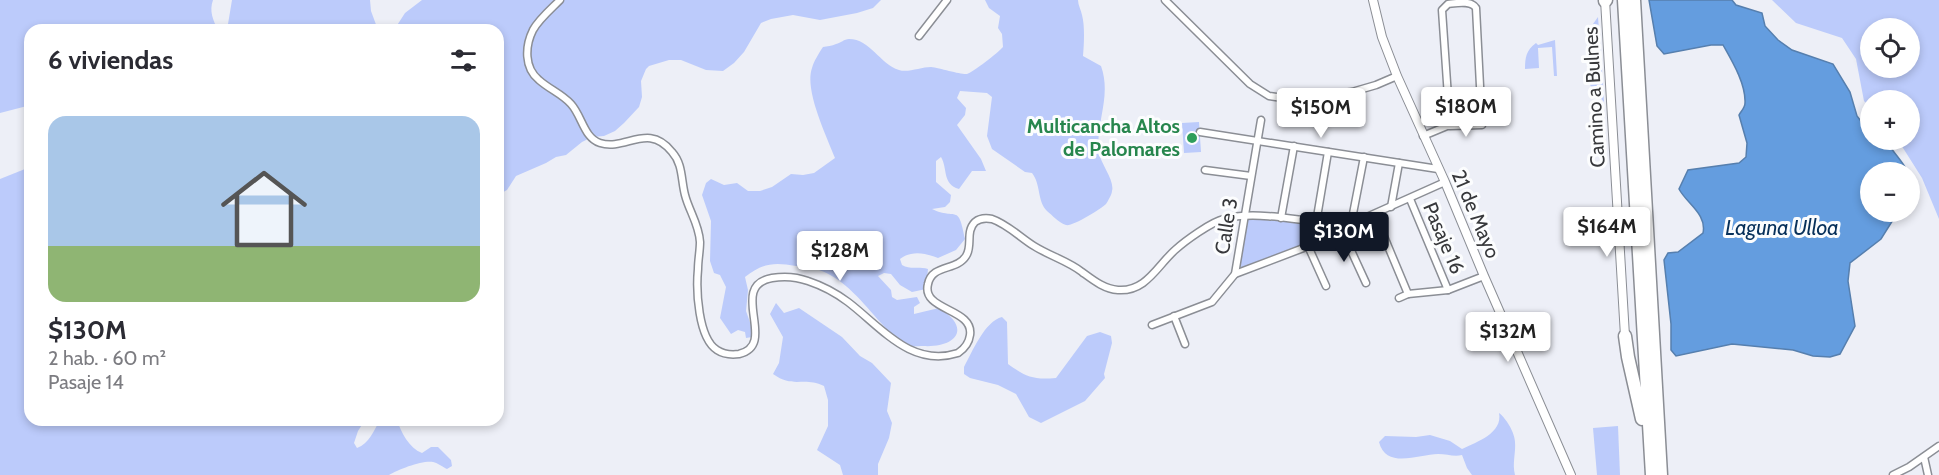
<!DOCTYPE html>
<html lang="es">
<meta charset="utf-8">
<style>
:root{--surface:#fff;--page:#f2f2f3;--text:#2b2b33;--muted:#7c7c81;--line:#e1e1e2;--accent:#111827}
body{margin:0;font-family:Cabin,sans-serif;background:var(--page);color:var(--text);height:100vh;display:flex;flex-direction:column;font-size:22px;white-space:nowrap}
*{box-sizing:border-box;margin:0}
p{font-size:20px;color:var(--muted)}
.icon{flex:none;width:33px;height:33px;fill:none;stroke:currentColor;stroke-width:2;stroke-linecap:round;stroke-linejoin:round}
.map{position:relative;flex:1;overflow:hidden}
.drawer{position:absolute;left:24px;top:24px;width:480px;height:402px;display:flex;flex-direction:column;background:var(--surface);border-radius:18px;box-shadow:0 3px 9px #0003}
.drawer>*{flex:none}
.controls{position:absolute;left:1860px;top:18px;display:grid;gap:12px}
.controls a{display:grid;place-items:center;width:60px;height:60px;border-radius:50%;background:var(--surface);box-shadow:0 3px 9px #0003;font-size:30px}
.price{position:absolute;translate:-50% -51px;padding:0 14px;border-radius:6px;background:#fff;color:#222;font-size:20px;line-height:39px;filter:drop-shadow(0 2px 3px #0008)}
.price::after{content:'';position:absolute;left:50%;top:36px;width:18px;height:14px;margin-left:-9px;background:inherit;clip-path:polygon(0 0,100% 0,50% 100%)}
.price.current{background:var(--accent);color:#fff}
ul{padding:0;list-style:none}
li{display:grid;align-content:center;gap:12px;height:318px;padding:0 24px}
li+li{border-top:2px solid var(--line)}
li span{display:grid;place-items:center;height:186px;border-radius:18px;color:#555}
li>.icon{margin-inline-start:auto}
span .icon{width:108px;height:108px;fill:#fffc;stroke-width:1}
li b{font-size:26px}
h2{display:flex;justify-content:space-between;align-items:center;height:72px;padding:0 24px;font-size:26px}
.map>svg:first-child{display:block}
</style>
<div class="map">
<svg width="1939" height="475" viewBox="0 0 1939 475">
<rect width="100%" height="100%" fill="#edeff7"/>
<g fill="#bccbfb" fill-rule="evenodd">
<path d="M0,0H213C209,11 213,20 218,30H30V102L27,106L0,113Z"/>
<polygon points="232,0 370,0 371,11 378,30 227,30"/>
<polygon points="422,0 881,0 873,8 857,13 820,20 793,15 771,19 761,23 744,52 734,63 723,71 706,70 681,60 669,60 649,66 646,69 641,81 642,97 639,107 624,123 615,131 604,136 592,137 582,142 566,155 556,157 546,163 516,176 507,190 498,195 498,30 394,30 405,13"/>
<path d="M985,0H1078C1078,5 1081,10 1082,15C1085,26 1084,44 1083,56L1101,66C1112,97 1095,123 1099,153C1101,164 1115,181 1112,191C1112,194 1108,201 1106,204C1101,209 1072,227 1066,225C1059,223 1052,215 1047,211C1037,201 1041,184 1032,173L1025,172L992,149L987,136L992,97L987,93L960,91L957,98L966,108L965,115L957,125L981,159L986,171H972L959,189C942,184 948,169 941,157L936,161V182L951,195L950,202L945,207L932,209C957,221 958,202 965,239L956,250L938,258C925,253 912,250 900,259L902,265C910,270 918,266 928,269L926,289L912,292L900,285L891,274L884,273L878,276L891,290L892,297L897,300L917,297L920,303L914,307V314L939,308C973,329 955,348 923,346C919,346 913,347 909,346C898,342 888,331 881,323C863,303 845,279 819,270C812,267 803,267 796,266C774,262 763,263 745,277L748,290L746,311L753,331L752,337L746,338L745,332L738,330L731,334L720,318L726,287L720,275L714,273L710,261L711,221L702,195L706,183L711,179L724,185L737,183L748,191H760L772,187L791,174L803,175L814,173L835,158C827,137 804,90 812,68C814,61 819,53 823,47C827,46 832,46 836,44C841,43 844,39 849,39C870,39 880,64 899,70C908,73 921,67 931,67C940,68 962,75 967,74C972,73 999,52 1003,47L1002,34L998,28L1000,16L989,8Z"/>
<path d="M1772,0H1939V219L1922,178L1898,140H1910V100H1870V107L1864,101L1856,59L1842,38L1796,23ZM1870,28H1910V68H1870Z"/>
<polygon points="1598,17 1604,102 1590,85 1588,31"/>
<path d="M1555,40L1557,76H1554L1552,47L1538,48L1539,68L1525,69C1525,58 1526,50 1536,43L1538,45Z"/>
<polygon points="1199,122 1201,152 1184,153 1182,123"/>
<path d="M30,167V420H365L358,431L354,443L357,448C369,444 374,430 380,420H397C401,432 409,448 422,453L431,447H438L451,460L452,466L447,469C443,467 438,463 433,462C423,460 399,469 389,475H0V179Z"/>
<polygon points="1248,213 1354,222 1346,228 1237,271"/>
<path d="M776,303L784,313L799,308L842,337L860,356L872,363L891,383L887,411L892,423L889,438L878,464V475H843L840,465L817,450L828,426V400L824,386C803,376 794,389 773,374L779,363L783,337L770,314Z"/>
<path d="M1002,317L1007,322L1008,364C1026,377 1033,380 1056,378L1087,336L1100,332L1111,336L1112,343L1104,374L1105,378L1085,401L1041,423L1029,417L1016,394L998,385L970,378L964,374V367C972,352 985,321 1002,317Z"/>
<path d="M1499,413C1506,418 1515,433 1515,442C1516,453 1512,463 1515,475H1472L1467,468L1462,455C1454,457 1447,454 1438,454C1420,454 1386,470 1379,442L1385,436L1416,437L1430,435L1450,441L1462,449C1477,442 1503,433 1499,413Z"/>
<polygon points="1618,426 1620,475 1597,475 1593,428"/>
</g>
<path fill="#649ddf" stroke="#567fae" stroke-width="1.5" d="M1649,0H1732L1736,5L1762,13L1765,26L1778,40L1792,50L1833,64L1850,92L1857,116L1866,128L1870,131V140L1886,141C1895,155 1907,165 1912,182L1910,186V172H1870V212H1898L1881,239L1850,263L1848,281L1855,326L1840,354L1830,357L1813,356L1793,350L1732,344L1676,356L1671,350V324L1664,260L1668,253L1678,252L1703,233C1707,214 1687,204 1679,189L1688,170L1739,163L1746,157L1747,143L1739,115C1741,111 1745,108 1745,103C1746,84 1732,61 1723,45H1711L1664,54L1657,46Z"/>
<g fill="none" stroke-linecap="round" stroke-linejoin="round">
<defs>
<g id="minor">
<path d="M560,0C551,9 539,19 533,30C525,46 524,68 539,80C549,89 562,94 571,104C582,116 584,138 600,143C626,151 648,122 672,152C683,164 681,180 685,195C689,211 699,224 700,242C700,251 698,260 698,269C696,290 698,338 717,350C723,354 731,355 739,354C779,345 727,286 772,278C784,276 797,277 808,281C823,286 836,293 848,302C881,327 911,368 958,353C964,349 969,343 970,335C974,308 921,311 928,284C932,264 957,271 966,256C973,246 965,232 975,222C980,218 987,218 992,219C1007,224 1021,238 1034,246C1050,256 1068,261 1082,272C1093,280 1104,289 1118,290C1146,292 1157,266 1175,250C1185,241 1211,222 1224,219C1253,210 1306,221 1337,225L1351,224L1445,182"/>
<polyline points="1165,0 1250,84 1269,96 1290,99 1352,92 1376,85 1397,76"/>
<polyline points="919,36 947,0"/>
<polyline points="1200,132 1438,169"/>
<path d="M1423,136L1447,126H1450L1482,125L1476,8C1471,0 1457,3 1448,4L1442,10L1450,126"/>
<polyline points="1205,170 1251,176"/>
<polyline points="1410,199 1448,290"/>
<polyline points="1391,207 1399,163"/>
<polyline points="1375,215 1408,294"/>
<polyline points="1281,218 1294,146"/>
<polyline points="1316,223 1328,152"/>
<polyline points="1351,224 1364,157"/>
<polyline points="1343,233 1366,283"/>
<polyline points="1308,246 1326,286"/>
<polyline points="1235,274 1343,233 1351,224"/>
<polyline points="1399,298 1408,294 1448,290 1484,276"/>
<polyline points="1174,316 1185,344"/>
<polyline points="1152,325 1212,302 1235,274 1261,120"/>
<polyline points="1924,457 1928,475"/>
<polyline points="1893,475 1909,467 1939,446"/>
</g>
<g id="tertiary">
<polyline points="1373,0 1382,37 1397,76 1445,182 1484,276 1571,475"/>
<polyline points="1605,0 1625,336"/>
</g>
<g id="motorway">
<polyline points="1624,0 1652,475"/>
<polyline points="1634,0 1661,475"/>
<polyline points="1605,1 1606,0"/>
<polyline points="1625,336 1628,357 1642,419"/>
</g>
</defs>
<use href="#minor" stroke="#8b8e95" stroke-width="9"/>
<use href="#tertiary" stroke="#8b8e95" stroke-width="10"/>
<use href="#motorway" stroke="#8b8e95" stroke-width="15"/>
<use href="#minor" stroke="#fff" stroke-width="6"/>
<use href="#tertiary" stroke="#fff" stroke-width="8"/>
<use href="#motorway" stroke="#fff" stroke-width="12"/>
</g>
<circle fill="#2e9e5b" stroke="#fcfdfe" stroke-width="2" cx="1192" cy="138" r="6"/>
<g text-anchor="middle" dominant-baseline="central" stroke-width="6" stroke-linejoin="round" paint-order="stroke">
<g font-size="20" fill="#37383b" stroke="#fcfdfe">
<text transform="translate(1594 97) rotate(-93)">Camino a Bulnes</text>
<text transform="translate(1476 214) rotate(67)">21 de Mayo</text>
<text transform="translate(1226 226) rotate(-81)">Calle 3</text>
<text transform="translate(1444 238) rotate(67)">Pasaje 16</text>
</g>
<g font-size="20" font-weight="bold" fill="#27864d" stroke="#fcfdfe" text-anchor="end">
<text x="1180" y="126">Multicancha Altos<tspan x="1180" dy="23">de Palomares</tspan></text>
</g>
<g font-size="21" font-style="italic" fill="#08315b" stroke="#fcfdfe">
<text x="1782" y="227">Laguna Ulloa</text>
</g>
</g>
</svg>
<div class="controls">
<a><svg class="icon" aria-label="locate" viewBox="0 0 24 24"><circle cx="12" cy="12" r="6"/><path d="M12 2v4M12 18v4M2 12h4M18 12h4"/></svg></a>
<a>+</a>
<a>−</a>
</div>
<b class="price" style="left:1466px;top:138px">$180M</b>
<b class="price" style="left:1321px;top:139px">$150M</b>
<b class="price" style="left:1607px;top:258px">$164M</b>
<b class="price current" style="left:1344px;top:263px">$130M</b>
<b class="price" style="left:840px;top:282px">$128M</b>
<b class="price" style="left:1508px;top:363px">$132M</b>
<section class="drawer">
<h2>6 viviendas<svg class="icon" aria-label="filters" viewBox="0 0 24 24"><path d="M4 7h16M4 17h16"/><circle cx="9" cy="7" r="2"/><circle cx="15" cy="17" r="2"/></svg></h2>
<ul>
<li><span style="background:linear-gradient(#a9c7e8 70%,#8fb573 0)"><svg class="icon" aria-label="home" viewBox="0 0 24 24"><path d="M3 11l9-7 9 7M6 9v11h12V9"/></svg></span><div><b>$130M</b><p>2 hab. · 60 m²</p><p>Pasaje 14</p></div></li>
</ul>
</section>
</div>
